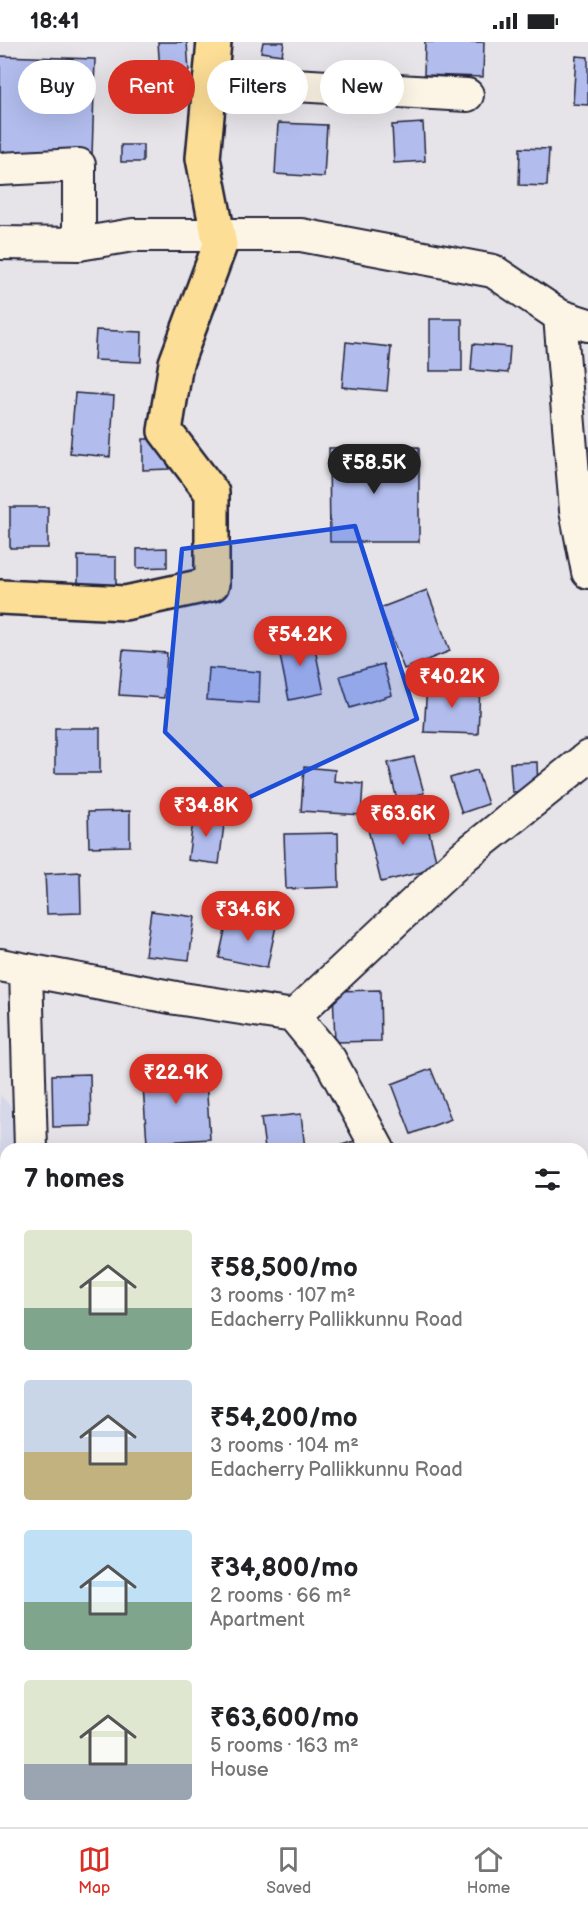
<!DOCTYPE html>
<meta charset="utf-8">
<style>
:root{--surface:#fff;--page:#f6f6f6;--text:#202124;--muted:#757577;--line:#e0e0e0;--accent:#d93025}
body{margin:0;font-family:"Balsamiq Sans",sans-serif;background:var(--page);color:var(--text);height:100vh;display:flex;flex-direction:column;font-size:22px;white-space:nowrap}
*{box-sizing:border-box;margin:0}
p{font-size:20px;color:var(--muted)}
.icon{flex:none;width:33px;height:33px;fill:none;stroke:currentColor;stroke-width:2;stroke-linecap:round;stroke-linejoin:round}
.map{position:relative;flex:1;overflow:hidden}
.side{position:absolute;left:0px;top:1101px;width:588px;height:684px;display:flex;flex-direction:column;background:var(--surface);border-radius:18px 18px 0 0;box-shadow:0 6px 24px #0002}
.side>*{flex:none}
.banner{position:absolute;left:18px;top:18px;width:552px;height:54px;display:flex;gap:12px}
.price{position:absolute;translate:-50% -51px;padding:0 14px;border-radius:21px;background:var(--accent);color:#fff;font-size:20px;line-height:39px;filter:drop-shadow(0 2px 3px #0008)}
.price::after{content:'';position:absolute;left:50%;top:36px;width:18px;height:14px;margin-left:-9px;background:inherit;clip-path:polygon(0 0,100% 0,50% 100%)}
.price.on{background:#222;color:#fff}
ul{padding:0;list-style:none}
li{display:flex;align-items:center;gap:18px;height:150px;padding:0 24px}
li span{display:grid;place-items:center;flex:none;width:168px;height:120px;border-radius:6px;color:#555}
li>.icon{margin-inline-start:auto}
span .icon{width:72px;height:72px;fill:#fffc;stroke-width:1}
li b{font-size:26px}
h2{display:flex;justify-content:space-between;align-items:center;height:72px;padding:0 24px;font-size:26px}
.chip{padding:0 21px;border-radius:27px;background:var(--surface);box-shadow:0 6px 24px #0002;font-size:21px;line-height:54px}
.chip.on{background:var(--accent);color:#fff}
.status{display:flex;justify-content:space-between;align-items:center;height:42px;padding:0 30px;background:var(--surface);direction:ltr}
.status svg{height:16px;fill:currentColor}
.menu{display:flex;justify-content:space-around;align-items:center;height:84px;border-top:2px solid var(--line);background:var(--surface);font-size:16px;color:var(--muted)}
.menu a{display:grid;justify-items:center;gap:3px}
.menu .on{color:var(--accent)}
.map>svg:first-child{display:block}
</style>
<div class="status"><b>18:41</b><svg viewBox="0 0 49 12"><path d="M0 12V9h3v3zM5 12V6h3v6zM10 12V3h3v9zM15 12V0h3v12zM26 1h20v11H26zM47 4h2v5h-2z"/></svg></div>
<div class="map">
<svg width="588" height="1785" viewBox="0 0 588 1785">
<rect width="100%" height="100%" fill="#e6e4e8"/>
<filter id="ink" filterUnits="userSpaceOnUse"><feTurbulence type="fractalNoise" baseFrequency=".0167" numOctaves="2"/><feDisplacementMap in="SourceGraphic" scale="12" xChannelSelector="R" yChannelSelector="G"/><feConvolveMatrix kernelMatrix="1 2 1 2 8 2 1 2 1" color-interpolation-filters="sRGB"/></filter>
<g filter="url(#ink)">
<polygon fill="#d6d8ea" points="0,1053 37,1089 36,1107 6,1107 6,1397 0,1398"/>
<g fill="#b2bdee" stroke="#22223b" stroke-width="1.5">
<polygon points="158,0 187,0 189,29 160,30"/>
<polygon points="263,0 284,0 282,13 261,10"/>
<polygon points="425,0 484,0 483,35 424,33"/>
<polygon points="0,14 95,17 92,114 0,111"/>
<polygon points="576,14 588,15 588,63 573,62"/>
<polygon points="278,81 327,83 324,135 275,132"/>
<polygon points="423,81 425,119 394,121 392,83"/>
<rect x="121" y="103" width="22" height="17"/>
<polygon points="520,106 549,107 547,144 519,143"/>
<rect x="430" y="277" width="32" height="52"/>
<polygon points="96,288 142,290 141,320 94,318"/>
<polygon points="346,300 391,305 387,349 342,345"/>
<polygon points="473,302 510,305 508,331 471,328"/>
<polygon points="75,351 114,354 110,415 70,411"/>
<polygon points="143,397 168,397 169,427 143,428"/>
<polygon points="419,405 419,500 330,500 329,406"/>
<rect x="10" y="465" width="38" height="41"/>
<polygon points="167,506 167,525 137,526 137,507"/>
<polygon points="78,514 116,515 116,545 78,544"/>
<polygon points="427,548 450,609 404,627 380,566"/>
<polygon points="312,592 324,651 289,658 277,599"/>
<polygon points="123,608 167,611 164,656 119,653"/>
<polygon points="383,622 392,653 350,666 340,634"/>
<polygon points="209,626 260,630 259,661 207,658"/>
<polygon points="427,642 480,645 478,692 424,690"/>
<rect x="55" y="686" width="45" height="45"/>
<polygon points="414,715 424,751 397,758 388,721"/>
<polygon points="537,720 538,749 512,750 510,721"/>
<polygon points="304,725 335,728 334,739 363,742 361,773 301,769"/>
<polygon points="477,728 488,762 462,771 450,736"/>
<polygon points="130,769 130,804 89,805 88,770"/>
<polygon points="424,769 438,826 381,840 367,783"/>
<polygon points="194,771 225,775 219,822 188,818"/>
<polygon points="338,791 339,845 286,847 284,792"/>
<polygon points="80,830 81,871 47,872 45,832"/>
<polygon points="151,869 195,875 189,918 145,913"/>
<polygon points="228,874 276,884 267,926 219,916"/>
<polygon points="380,948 381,999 335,1000 333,949"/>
<polygon points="205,1025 210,1097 147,1101 142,1030"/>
<polygon points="431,1027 451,1077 411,1092 392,1042"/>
<polygon points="90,1032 91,1084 53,1085 52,1033"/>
<polygon points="301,1072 305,1107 265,1107 261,1076"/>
<polygon points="364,1096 368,1107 329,1107"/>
<polygon points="0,1129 6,1129 3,1204 0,1204"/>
<rect x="0" y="1420" width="6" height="40"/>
<polygon points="588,1465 588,1518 582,1519 582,1466"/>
<rect x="0" y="1497" width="6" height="47"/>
<polygon points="0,1570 6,1570 6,1609 0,1610"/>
<polygon points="582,1581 588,1582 588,1616 582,1616"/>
<rect x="582" y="1659" width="6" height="36"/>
<polygon points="588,1766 588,1785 571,1785 570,1779 582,1779 582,1767"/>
<rect x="149" y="1779" width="62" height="6"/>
<polygon points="295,1779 329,1779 330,1785 295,1785"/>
<polygon points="378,1779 378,1785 349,1785 349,1780"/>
</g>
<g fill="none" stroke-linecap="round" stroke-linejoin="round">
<defs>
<g id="minor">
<polyline points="210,38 467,53"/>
<polyline points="0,127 79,123 79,202"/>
<polyline points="0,201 79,202 133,193 301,193 493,229 560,274 588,283"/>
<polyline points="560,274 576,468 588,530"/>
<polyline points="0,923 176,956 294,974 464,814 588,715"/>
<polyline points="26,928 31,1107"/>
<polyline points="294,974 330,1018 378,1107"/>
<polyline points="582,1186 588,1182"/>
<polyline points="0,1279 6,1279"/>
<polyline points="582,1433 588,1432"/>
<polyline points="536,1779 538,1785"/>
</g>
<polyline id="major" points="0,555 125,561 212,542 212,451 165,389 176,321 220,203 203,116 214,0"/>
</defs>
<use href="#minor" stroke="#22223b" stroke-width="36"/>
<use href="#major" stroke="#22223b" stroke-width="38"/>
<use href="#minor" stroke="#fcf5e5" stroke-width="32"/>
<use href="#major" stroke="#fcde96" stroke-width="33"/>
</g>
</g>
<path fill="#1d4ed8" fill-opacity="0.2" stroke="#1d4ed8" stroke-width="4.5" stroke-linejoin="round" d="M355,484L417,677L237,761L165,690L182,507Z"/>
</svg>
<b class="price on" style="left:374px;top:453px">₹58.5K</b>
<b class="price" style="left:300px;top:625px">₹54.2K</b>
<b class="price" style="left:452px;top:667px">₹40.2K</b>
<b class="price" style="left:206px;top:796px">₹34.8K</b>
<b class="price" style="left:403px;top:804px">₹63.6K</b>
<b class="price" style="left:248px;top:900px">₹34.6K</b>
<b class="price" style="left:176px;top:1063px">₹22.9K</b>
<div class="banner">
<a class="chip">Buy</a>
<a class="chip on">Rent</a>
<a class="chip">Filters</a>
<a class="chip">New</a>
</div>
<section class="side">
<h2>7 homes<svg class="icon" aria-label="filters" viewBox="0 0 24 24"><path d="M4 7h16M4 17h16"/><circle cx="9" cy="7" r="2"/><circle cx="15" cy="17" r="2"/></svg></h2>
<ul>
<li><span style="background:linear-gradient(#dfe7d0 65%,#7fa58c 0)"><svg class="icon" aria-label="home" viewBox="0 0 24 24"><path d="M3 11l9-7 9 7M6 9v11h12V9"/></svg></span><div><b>₹58,500/mo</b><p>3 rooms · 107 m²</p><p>Edacherry Pallikkunnu Road</p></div></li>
<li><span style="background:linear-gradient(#c9d6e8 60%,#c2b280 0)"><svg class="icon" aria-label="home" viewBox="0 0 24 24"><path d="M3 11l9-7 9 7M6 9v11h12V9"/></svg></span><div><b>₹54,200/mo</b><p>3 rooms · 104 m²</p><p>Edacherry Pallikkunnu Road</p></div></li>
<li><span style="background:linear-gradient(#bfe0f5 60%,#7fa58c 0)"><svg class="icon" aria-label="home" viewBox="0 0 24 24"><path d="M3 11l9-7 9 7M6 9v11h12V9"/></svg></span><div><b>₹34,800/mo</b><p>2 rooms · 66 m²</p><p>Apartment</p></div></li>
<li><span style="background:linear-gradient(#dfe7d0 70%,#9aa5b1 0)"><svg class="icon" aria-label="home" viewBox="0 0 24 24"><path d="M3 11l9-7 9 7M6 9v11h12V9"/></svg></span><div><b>₹63,600/mo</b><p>5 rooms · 163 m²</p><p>House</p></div></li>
</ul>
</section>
</div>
<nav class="menu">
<a class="on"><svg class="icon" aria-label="map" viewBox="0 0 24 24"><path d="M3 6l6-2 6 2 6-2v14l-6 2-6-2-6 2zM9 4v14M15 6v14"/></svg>Map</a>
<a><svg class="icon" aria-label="saved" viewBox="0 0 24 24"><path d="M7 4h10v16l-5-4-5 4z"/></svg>Saved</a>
<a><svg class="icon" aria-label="home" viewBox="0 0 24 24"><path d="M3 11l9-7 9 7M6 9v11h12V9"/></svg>Home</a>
</nav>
